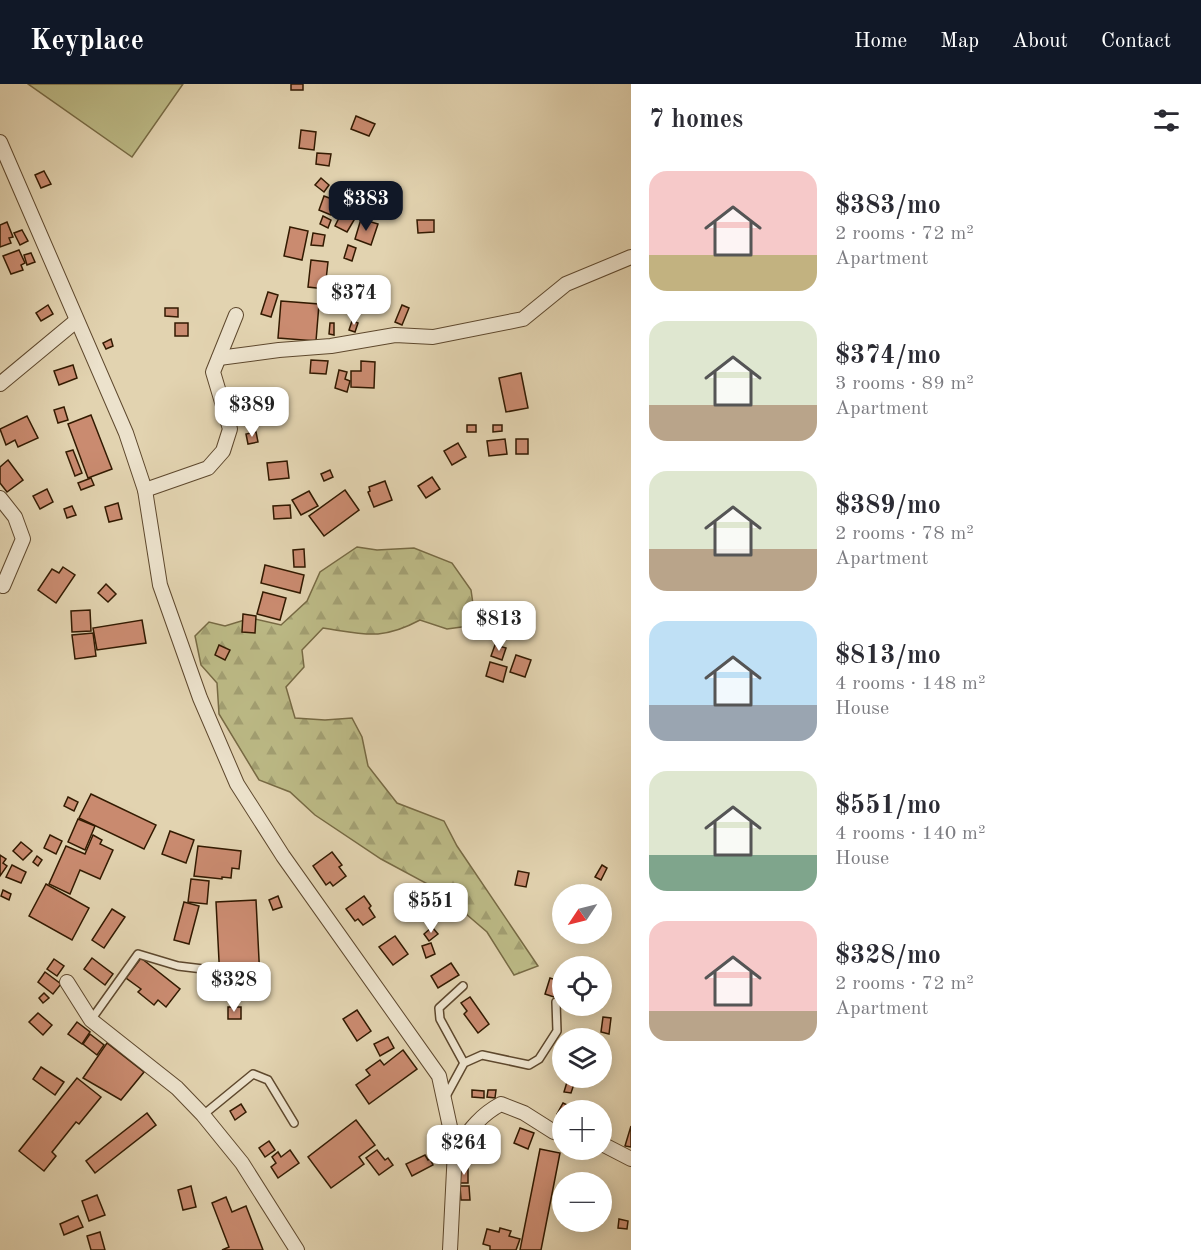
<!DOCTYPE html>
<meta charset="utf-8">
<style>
:root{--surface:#fff;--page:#f7f7f7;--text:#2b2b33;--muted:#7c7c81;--accent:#111827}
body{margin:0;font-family:"Old Standard TT",serif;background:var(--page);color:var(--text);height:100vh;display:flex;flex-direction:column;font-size:22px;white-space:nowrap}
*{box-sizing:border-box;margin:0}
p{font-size:20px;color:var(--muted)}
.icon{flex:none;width:33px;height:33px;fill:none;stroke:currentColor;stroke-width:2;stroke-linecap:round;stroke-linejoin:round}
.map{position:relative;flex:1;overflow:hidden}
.panel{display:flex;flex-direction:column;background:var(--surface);width:570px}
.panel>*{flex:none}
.needle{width:39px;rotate:235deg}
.buttons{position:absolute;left:552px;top:800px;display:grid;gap:12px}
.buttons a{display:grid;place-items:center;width:60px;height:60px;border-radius:50%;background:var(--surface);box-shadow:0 3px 15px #0003;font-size:30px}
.price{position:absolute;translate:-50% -51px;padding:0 14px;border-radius:12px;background:#fff;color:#222;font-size:20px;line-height:39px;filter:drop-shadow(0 2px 3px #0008)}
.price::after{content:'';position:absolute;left:50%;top:36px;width:18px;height:14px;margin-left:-9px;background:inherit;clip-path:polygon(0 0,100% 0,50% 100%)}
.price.on{background:var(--accent);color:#fff}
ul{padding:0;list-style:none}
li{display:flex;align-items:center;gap:18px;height:150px;padding:0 18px}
li span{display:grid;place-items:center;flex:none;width:168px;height:120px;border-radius:18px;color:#555}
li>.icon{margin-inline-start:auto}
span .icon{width:72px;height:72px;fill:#fffc;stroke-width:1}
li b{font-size:26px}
h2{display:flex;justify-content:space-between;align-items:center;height:72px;padding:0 18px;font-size:26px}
header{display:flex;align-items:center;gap:36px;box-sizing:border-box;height:84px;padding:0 30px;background:var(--accent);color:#fff}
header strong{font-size:28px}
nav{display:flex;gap:33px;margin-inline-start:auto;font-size:21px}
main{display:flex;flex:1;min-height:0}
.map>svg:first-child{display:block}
</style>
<header>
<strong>Keyplace</strong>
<nav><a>Home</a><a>Map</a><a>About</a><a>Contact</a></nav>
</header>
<main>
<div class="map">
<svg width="631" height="1166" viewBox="0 0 631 1166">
<defs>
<pattern id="forest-firs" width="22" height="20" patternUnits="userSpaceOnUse" patternTransform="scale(1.5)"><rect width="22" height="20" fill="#bcba86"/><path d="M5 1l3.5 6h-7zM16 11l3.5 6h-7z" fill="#a29f72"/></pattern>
</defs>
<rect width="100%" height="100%" fill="#e2d3b0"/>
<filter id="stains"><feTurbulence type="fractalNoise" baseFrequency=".00333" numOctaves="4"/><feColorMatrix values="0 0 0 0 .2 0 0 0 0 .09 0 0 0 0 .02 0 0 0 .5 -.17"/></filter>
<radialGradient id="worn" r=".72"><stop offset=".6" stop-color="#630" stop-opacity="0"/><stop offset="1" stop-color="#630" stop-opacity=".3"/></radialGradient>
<path fill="url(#forest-firs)" stroke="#776a44" stroke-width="1.5" d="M357,463L377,466L414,464L452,479L471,506L476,541L447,545L420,536C381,557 364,550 323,544L302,566L304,583L286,603L295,634L325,636L352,634L362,653L368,682L397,719L444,737L457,762L538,882L514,891L487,848L437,805L381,775L315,731L290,708L259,696L219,630L217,599L201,581L195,552L209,538L225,542L251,534L281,541L307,517L320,488Z"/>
<polygon fill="#bcba86" stroke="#776a44" stroke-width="1.5" points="28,0 183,0 132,73"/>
<g fill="#ca8b70" stroke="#321a01" stroke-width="1.5">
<rect x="291" y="0" width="12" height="6"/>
<polygon points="356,32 375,40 369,52 351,45"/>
<polygon points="301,46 316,48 314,66 299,64"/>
<polygon points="317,69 331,70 329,82 316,80"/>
<polygon points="44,87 51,100 41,104 35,91"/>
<polygon points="321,94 329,101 324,108 315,101"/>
<polygon points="380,109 392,115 386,128 374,123"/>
<polygon points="324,112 337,117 331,131 319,126"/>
<polygon points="344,124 357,131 347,148 335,142"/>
<polygon points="323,132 331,136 328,144 320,140"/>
<polygon points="361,135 378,140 371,161 355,155"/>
<polygon points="417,136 434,136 434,148 418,149"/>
<polygon points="7,138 13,153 9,154 11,159 0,163 0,141"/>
<polygon points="290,143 308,147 302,176 284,172"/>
<polygon points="22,146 28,157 20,161 14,149"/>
<polygon points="313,149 325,151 323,162 311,161"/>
<polygon points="348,161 356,164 352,177 344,174"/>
<polygon points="19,166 25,179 21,181 23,186 11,190 3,172"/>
<polygon points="31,169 35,178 27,181 24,171"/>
<polygon points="311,176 328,178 325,205 308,203"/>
<polygon points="354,200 366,203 362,218 351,216"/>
<polygon points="268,208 278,211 271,233 261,230"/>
<polygon points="281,217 319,220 316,257 278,254"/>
<polygon points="48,221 53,230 41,237 36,229"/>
<polygon points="402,221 409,224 402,241 395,238"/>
<polygon points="165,224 178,224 178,233 165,232"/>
<polygon points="352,237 358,239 355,248 349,246"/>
<rect x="175" y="239" width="13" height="13"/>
<polygon points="330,239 334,239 334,251 329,250"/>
<polygon points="111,255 113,262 106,265 103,259"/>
<polygon points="311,276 328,277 326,290 310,289"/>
<polygon points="361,277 375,278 374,304 351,303 351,287 361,287"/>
<polygon points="73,281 77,294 59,301 54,287"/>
<polygon points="339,286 347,288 345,295 350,297 347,308 335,304"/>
<polygon points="521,289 528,324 506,328 499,294"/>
<polygon points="64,323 68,336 58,339 54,326"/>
<polygon points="91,331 112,385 88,394 68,340"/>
<polygon points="27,332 38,354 18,363 15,356 6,361 0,345"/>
<rect x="467" y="341" width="9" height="7"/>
<polygon points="493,341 502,341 502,347 493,348"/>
<polygon points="256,348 258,358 248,360 246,350"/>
<polygon points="505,355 507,370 489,372 487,357"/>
<rect x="516" y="355" width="12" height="15"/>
<polygon points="458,359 466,373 452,381 444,367"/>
<polygon points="73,366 82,389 75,392 66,368"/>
<polygon points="8,376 23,396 7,408 0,399 0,383"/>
<polygon points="287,377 289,394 269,396 267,379"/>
<polygon points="330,386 333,393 324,397 321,390"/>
<polygon points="432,393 440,405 426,414 418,402"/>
<polygon points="91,394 94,401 81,406 78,399"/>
<polygon points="385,397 392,416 374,423 368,408 370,407 369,403"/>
<polygon points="47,405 53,418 40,425 33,412"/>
<polygon points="345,406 359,426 324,452 309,432"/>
<polygon points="309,407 318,422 301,431 292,416"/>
<polygon points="118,419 122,435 109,438 105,423"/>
<polygon points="290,421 291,434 274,435 273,422"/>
<polygon points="72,422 76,431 67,434 64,425"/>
<polygon points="304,465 305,483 294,483 293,466"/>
<polygon points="265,481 304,491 300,509 261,499"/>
<polygon points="63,483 75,491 56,519 38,506 52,485 59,489"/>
<polygon points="106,500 116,510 108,518 98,509"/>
<polygon points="263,508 286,514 280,536 257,530"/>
<polygon points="90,526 91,547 72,548 71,527"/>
<polygon points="243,530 256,532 255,549 242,548"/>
<polygon points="142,536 146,559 97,566 93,544"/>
<polygon points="93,549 96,572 75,575 72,551"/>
<polygon points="219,561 230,566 225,576 215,571"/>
<polygon points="495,561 506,564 502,576 491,572"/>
<polygon points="516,571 531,576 525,593 510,588"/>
<polygon points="490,578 507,583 503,598 486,592"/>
<polygon points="91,710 156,741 144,765 79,734"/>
<polygon points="68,713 78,718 74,727 64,722"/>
<polygon points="78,735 95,742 85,766 68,758"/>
<polygon points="170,747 194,756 186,779 162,770"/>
<polygon points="50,751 62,757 56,770 44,764"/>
<polygon points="93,751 102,756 100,760 113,766 100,795 80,786 70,810 49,800 66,762 85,770"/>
<polygon points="21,758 32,767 23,776 13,767"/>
<polygon points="198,762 241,767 239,785 232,784 231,794 222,793 222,795 194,792"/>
<polygon points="332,768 342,781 339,783 346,792 333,802 330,798 326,801 313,782"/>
<polygon points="0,771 6,775 3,779 7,782 0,792"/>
<polygon points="37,772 42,776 38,782 33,778"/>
<polygon points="12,781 26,788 21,799 6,793"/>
<polygon points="602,781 607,784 601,796 595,793"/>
<polygon points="518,787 529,789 526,803 515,801"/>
<polygon points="191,795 209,797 207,820 188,818"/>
<polygon points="46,800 89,824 72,856 29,832"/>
<polygon points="581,801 593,806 591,810 577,810"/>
<polygon points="3,806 11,810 9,816 1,812"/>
<polygon points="278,812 282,823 273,826 269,816"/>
<polygon points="364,812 371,822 369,824 375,833 363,841 358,835 355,837 346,825"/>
<polygon points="256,816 261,915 221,916 216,818"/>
<polygon points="184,818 199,822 189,860 174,856"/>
<polygon points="112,825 125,833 104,864 92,856"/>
<polygon points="432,843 438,850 429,857 424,850"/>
<polygon points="395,852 408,870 393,881 379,863"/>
<polygon points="431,859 435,870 426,874 422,862"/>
<polygon points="92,874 113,890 105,901 84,885"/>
<polygon points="141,874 180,905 166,923 158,916 154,921 138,908 141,905 126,894"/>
<polygon points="54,875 64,882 57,892 47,885"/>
<polygon points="451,879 459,891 438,904 431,892"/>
<polygon points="45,888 61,900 53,910 38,898"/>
<polygon points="550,894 562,898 560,915 545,910"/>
<polygon points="44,909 49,914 43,919 39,914"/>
<polygon points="470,913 489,940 478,949 464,930 467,927 461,919"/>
<rect x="228" y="923" width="13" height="12"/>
<polygon points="357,926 371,947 357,957 343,935"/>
<polygon points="38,929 52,941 43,951 29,938"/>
<polygon points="603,933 611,934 609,950 601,948"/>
<polygon points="77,938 90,948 82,960 68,950"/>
<polygon points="90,950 104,961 97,971 83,960"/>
<polygon points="388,953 394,964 380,972 374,960"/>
<polygon points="107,959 144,988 121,1016 83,994"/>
<polygon points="403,966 417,985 369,1020 356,1001 370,991 366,986 380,976 384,981"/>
<polygon points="41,983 64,998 55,1011 33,995"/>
<polygon points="77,994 101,1013 79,1040 76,1038 52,1068 56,1072 44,1087 19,1067"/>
<polygon points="567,998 574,1000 571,1009 564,1008"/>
<polygon points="472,1006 484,1007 484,1014 472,1013"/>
<polygon points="488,1006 496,1006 495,1014 487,1013"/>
<polygon points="563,1019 577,1026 562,1026 562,1033 557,1030"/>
<polygon points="241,1020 246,1028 235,1036 230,1027"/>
<polygon points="147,1029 156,1041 95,1089 86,1077"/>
<polygon points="356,1036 375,1061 359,1073 364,1080 331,1104 308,1073"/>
<polygon points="631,1042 631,1063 625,1062"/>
<polygon points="520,1044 534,1049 528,1065 514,1059"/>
<polygon points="269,1057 275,1066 265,1073 259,1064"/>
<polygon points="540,1065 560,1069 541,1166 520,1166"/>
<polygon points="290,1066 299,1079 278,1094 271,1083 276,1079 272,1073 278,1068 281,1073"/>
<polygon points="377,1066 385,1076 388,1074 393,1081 379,1091 366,1074"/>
<polygon points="425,1071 428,1076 430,1075 433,1081 412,1092 406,1080"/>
<polygon points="468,1084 468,1099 459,1099 459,1085"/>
<polygon points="191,1102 196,1123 183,1126 178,1106"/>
<polygon points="460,1102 469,1102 470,1116 461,1116"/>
<polygon points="97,1111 105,1131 89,1137 82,1117"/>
<polygon points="226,1113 232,1128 246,1122 263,1166 222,1166 229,1163 212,1119"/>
<polygon points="78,1132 83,1143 64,1151 60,1140"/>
<polygon points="619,1135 628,1137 627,1145 618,1144"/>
<polygon points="500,1144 511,1147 509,1152 520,1155 516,1166 490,1166 490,1162 483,1160 487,1145 499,1148"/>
<polygon points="100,1148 105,1166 91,1166 87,1152"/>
</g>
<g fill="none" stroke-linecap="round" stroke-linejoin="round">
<defs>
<g id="service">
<polyline points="463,902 439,924 440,935 464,979"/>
<polyline points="91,936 138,870 178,882 203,885"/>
<polyline points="445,1014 464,979 482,971 529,981 539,975 557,947 556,918"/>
<polyline points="203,1031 253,990 268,996 294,1039"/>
</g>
<g id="minor">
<polyline points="0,58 126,349 145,406 160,501 200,614 237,700 283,772 439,992 455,1066 450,1166"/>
<polyline points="219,274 279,266 331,262 395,251 433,253 523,235 566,200 631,173"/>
<polyline points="0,300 76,237"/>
<polyline points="145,406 208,384 223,367 230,345 213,288 236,231"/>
<polyline points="0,414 15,433 23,455 3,502"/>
<polyline points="67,898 91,936 177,1004 203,1031 242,1079 297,1166"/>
<polyline points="602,1060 631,1075"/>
<path d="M455,1066C469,1047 480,1031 501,1020L524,1029L554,1048L562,1050"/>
</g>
</defs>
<use href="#service" stroke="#5e482d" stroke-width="10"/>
<use href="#minor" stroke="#5e482d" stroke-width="16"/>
<use href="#service" stroke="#ece2cc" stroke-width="7"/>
<use href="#minor" stroke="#ece2cc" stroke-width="14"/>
</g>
<rect width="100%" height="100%" filter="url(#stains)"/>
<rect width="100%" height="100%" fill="url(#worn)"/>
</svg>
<div class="buttons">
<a><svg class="needle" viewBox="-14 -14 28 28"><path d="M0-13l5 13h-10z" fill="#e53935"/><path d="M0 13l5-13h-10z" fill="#7c7c81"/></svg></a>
<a><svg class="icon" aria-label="locate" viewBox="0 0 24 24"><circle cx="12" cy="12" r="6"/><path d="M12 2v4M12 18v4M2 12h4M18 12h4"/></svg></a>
<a><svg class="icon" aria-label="layers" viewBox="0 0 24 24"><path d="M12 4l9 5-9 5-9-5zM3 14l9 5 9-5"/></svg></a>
<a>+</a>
<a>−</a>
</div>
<b class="price on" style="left:366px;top:148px">$383</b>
<b class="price" style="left:354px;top:242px">$374</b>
<b class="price" style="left:252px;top:354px">$389</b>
<b class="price" style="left:499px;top:568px">$813</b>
<b class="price" style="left:431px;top:850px">$551</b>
<b class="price" style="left:234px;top:929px">$328</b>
<b class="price" style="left:464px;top:1092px">$264</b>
</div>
<section class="panel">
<h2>7 homes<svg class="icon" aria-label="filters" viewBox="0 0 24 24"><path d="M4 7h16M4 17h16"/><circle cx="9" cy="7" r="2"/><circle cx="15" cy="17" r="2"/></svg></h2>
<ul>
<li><span style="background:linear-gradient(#f6c9c9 70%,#c2b280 0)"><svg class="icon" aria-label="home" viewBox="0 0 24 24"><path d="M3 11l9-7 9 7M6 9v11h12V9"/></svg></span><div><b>$383/mo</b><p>2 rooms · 72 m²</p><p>Apartment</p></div></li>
<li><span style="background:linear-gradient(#dfe7d0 70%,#b9a48a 0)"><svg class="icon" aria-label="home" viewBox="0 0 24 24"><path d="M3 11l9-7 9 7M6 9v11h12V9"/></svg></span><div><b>$374/mo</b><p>3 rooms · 89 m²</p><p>Apartment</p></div></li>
<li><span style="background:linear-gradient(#dfe7d0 65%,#b9a48a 0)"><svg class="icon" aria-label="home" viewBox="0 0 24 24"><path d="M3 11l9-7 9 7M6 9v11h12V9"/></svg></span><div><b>$389/mo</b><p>2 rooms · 78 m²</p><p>Apartment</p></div></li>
<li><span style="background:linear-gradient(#bfe0f5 70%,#9aa5b1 0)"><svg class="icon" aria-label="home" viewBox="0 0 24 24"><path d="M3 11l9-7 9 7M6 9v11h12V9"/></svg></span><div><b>$813/mo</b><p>4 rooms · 148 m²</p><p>House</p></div></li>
<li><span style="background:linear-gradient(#dfe7d0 70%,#7fa58c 0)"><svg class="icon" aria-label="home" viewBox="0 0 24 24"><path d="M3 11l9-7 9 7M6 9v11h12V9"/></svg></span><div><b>$551/mo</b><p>4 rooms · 140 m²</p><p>House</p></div></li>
<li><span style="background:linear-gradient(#f6c9c9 75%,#b9a48a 0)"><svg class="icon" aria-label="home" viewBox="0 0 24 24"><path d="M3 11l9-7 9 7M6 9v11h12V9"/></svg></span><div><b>$328/mo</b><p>2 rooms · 72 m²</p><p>Apartment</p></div></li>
</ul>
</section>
</main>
